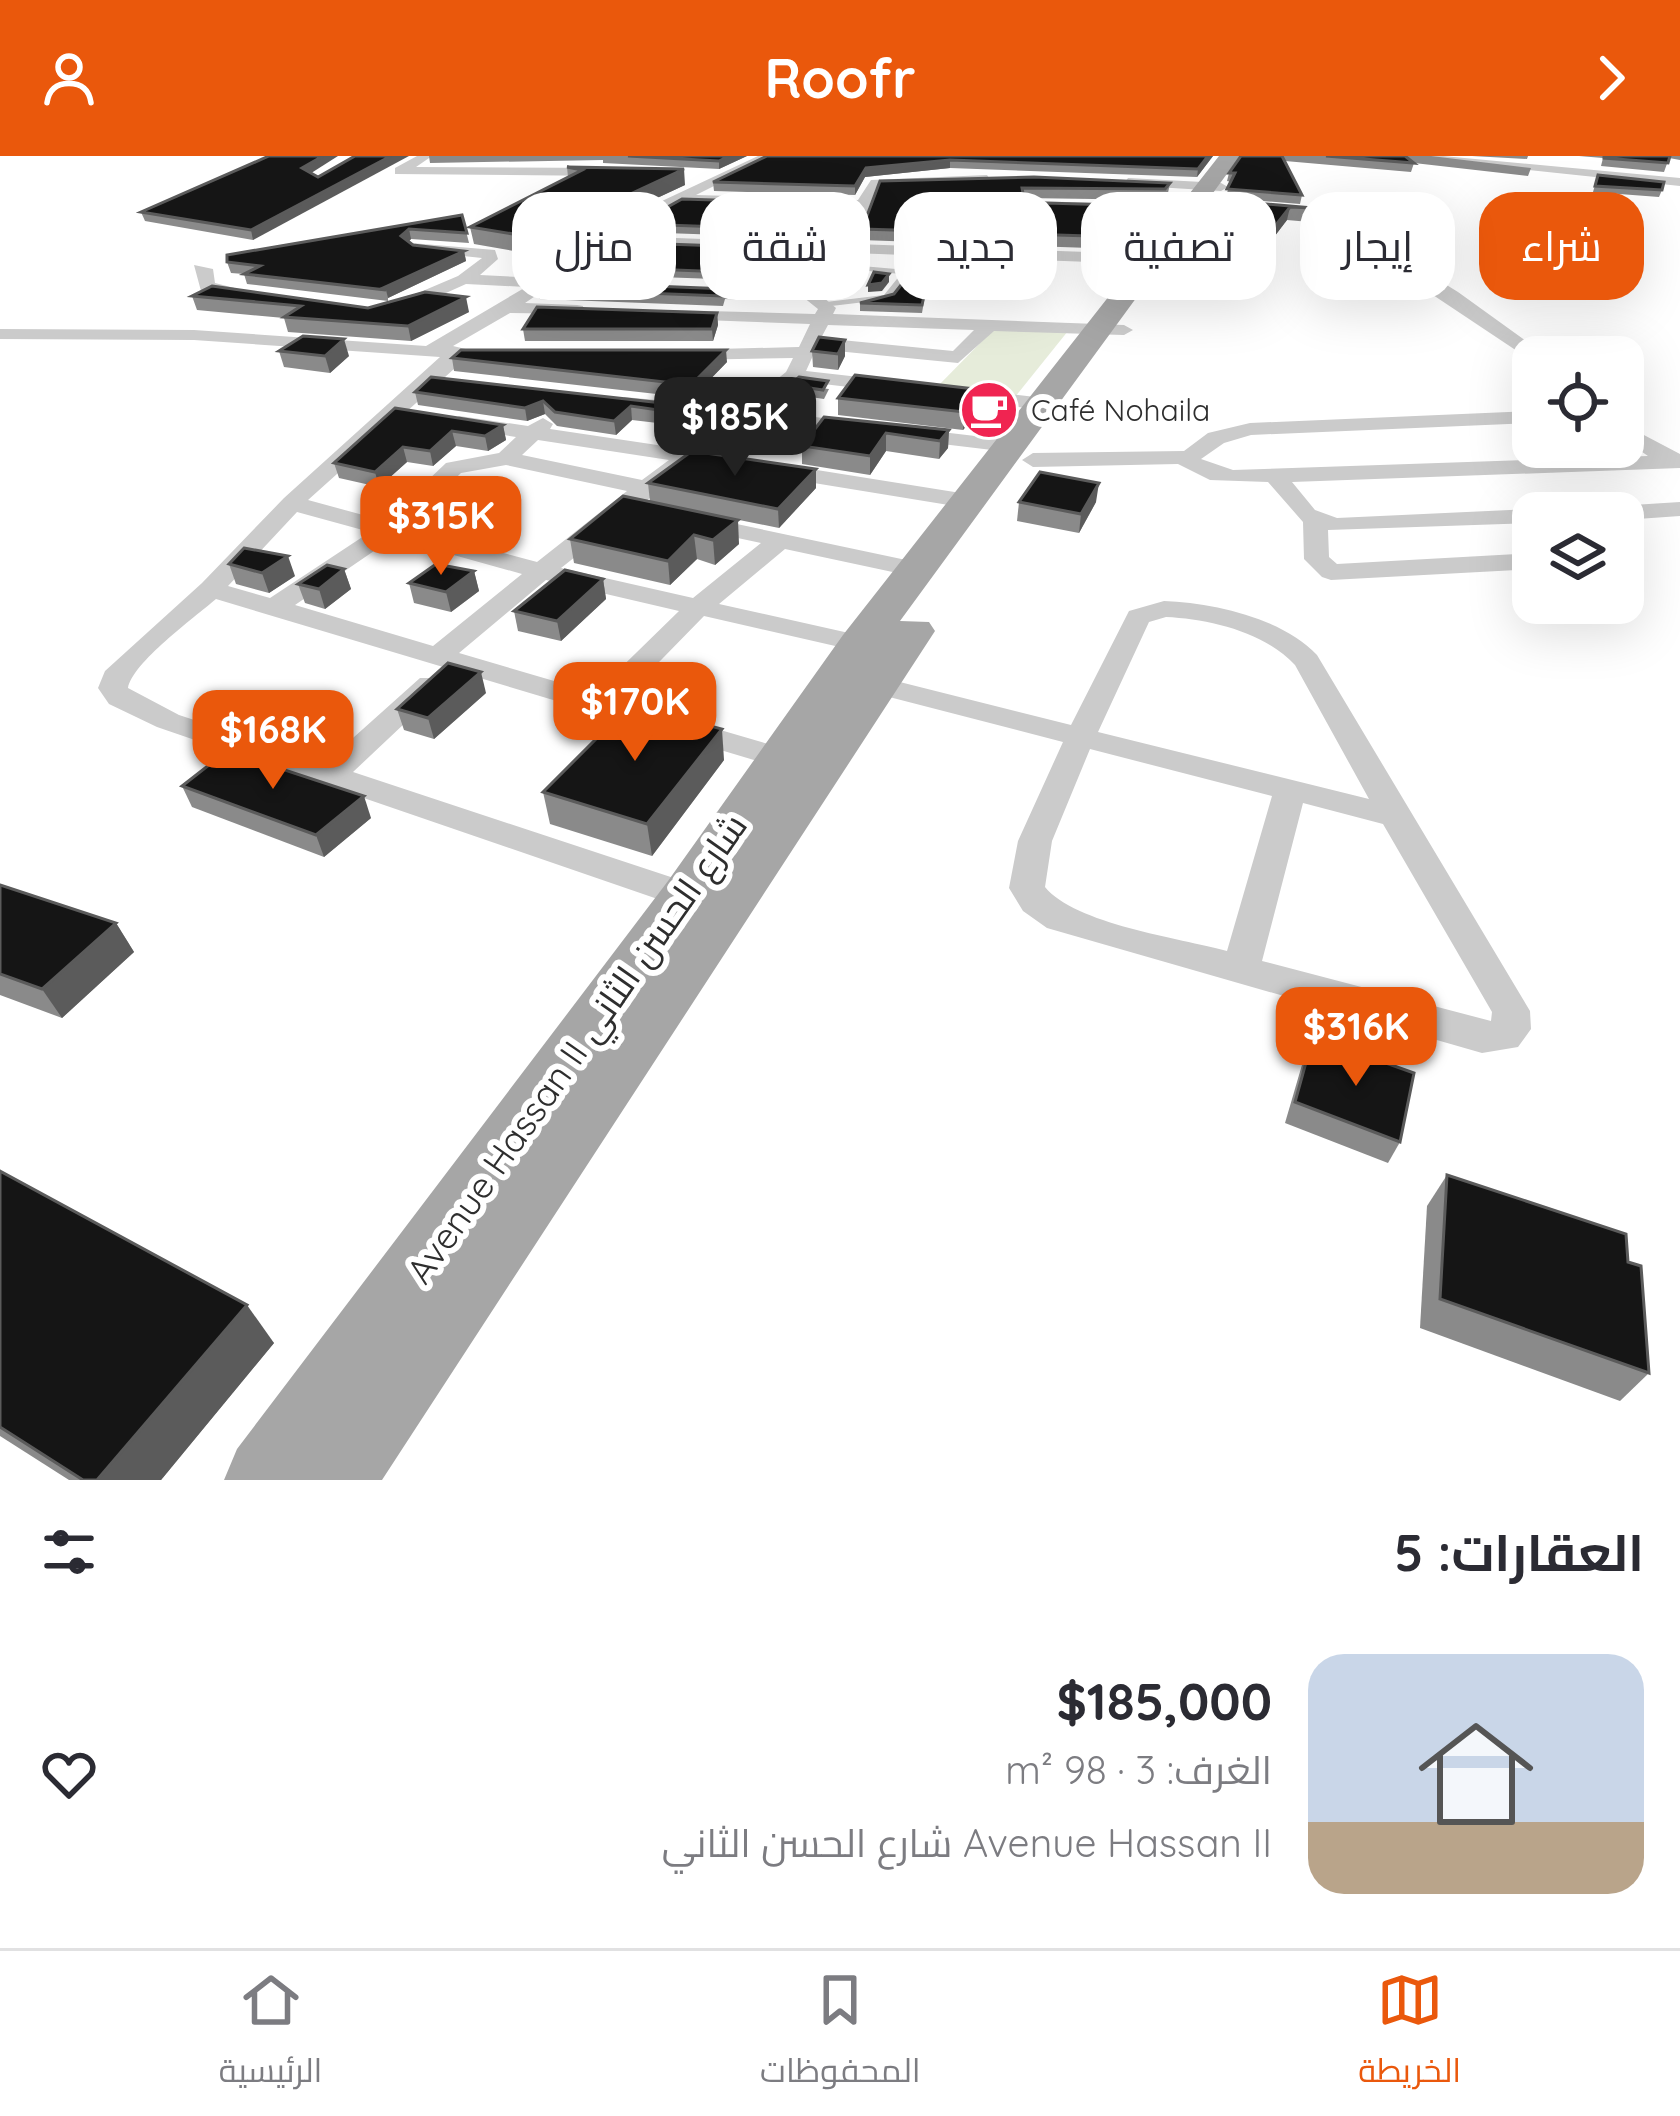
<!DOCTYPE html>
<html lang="ar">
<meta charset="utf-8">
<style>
:root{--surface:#fff;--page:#f7f7f7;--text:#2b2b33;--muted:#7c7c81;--line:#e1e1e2;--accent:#ea580c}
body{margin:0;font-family:Quicksand,Cairo,sans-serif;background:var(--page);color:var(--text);direction:rtl;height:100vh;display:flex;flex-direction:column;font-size:45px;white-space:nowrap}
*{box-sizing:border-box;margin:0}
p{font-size:39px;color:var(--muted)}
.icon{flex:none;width:66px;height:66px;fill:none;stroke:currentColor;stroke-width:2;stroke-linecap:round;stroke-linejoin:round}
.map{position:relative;height:1324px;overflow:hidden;direction:ltr}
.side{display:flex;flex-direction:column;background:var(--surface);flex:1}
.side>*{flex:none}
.guide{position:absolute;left:36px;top:36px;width:1608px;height:108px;direction:rtl;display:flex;gap:24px}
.buttons{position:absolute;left:1512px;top:180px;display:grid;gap:24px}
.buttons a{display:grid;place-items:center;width:132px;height:132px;border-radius:24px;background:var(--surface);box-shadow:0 12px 48px #0002;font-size:60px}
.price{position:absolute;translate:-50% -102px;padding:0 27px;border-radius:24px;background:var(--accent);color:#fff;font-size:39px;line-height:78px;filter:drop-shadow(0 3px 6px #0008)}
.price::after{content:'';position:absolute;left:50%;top:72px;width:36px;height:27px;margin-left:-18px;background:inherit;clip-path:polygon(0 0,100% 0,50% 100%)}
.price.current{background:#222;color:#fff}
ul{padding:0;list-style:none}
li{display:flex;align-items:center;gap:36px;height:300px;padding:0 36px}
li span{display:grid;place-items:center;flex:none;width:336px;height:240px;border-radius:36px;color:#555}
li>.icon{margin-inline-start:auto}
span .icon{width:144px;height:144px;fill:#fffc;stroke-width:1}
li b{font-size:51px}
h2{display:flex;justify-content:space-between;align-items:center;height:144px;padding:0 36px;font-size:51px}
.tag{padding:0 42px;border-radius:36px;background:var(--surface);box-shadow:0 12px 48px #0002;font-size:42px;line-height:108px}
.tag.current{background:var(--accent);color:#fff}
header{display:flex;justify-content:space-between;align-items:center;height:156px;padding:0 36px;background:var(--accent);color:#fff;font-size:54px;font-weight:700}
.menu{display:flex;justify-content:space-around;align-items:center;height:168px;border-top:3px solid var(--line);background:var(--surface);font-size:33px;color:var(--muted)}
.menu a{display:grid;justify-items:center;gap:6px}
.menu .current{color:var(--accent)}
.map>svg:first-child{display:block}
</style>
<header><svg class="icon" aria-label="forward" viewBox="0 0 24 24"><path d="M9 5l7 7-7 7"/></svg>Roofr<svg class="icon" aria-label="person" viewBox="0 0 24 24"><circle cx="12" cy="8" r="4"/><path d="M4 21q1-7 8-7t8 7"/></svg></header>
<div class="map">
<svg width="1680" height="1324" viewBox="0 0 1680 1324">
<rect width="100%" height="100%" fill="#fff"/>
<polygon fill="#e6ecda" points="995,172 1068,175 1015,241 935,233"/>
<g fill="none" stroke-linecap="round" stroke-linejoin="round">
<polygon fill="#cbcbcb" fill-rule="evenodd" points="839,108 907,114 911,116 890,143 823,151 822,149 826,146 884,139 901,118 836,112"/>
<g fill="#cbcbcb" fill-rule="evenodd">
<polygon points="417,0 432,0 416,11 613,12 620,16 613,20 395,18 395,12"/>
<path d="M758,0H774L696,39L858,44L871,24L987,19L992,26L876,32L855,88L1173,99L1181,104L1173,109L852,97L845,113L817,136L836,152L833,158L1124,169L1133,174L1124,179L994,175L958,207L816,193L806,215L1070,245L1080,251L1070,257L798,225L764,255L1009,284L1020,290L1009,296L750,265L707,297L716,303L713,308H693L561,412L693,442L761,387L691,372L687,367L699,360L925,408L929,413L925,418L916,421L785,393L719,448L889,486L893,492L889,498L879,500L704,460L621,545L789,594L794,601L789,608H767L216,443C194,462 133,506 128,532L179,559L325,607L420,522H440L444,528L440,534L353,616L701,731L706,740L701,749L688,753L675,749L157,571L109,548L98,532L105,515L202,427L284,342L440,201L194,184L0,183V173L194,174L426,190L526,131L466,128L397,159H385V151L458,120L482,102L416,95L408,90L411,87L495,94L498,103L480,119L540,122L630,60ZM681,47H683L854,52L840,88L621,80ZM608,89L836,97L832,108L803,131L713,128L705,133L713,138L803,141L818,153L815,158L670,154V162L676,163L810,168L799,191L678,194L676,198L685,204L793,202L786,216L741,252L624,241V249L631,251L727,263L684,293L550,273L553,268L543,262L528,270L459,260L449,266L452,270L516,281L499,297L446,307L385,365L308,344L474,195L453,190L510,157L583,158V150L577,149L525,147L547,132L596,133V125L560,123ZM828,169L974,174L953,195L821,182ZM538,284L669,304L642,324L522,299ZM506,309L627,335L537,406L406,371L461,317ZM297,356L370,376L270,442L228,430ZM393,382L522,418L433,490L295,449ZM546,424L679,455L595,537L459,497Z"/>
<polygon points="1396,0 1443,0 1680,22 1680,30"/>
<polygon points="1128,22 1221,27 1228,31 1221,35 1123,29"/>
<polygon points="1025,45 1192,49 1199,53 1192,57 1039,53 1045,74 1038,78 1031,74"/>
<polygon points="1267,48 1328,56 1458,136 1548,201 1533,201 1532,205 1319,63 1262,55"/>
<polygon points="1108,71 1190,75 1198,80 1190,85 1103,79 1100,76"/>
<polygon points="194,109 213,113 215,127 258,138 250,143 201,135"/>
<polygon points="1533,255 1533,267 1251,279 1224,287 1201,303 1233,314 1648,300 1623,283 1623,268 1680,298 1680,312 1292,326 1315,354 1337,362 1533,353 1543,357 1533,357 1533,367 1328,374 1329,401 1337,408 1533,397 1533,413 1331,424 1322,421 1304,403 1303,366 1268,326 1210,324 1178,308 1033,311 1022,304 1033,297 1184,295 1208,277 1250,267"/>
<polygon points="773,307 967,338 979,345 967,352 765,319 762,314"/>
<polygon points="1680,346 1680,360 1623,364 1623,357 1605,357 1617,350"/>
<path d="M1164,445C1214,447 1282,462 1317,499L1530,855L1531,873L1518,891L1482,897L1047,772L1023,755L1009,732L1018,685L1063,586L866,535L862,529L876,520L1071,569L1129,455ZM1166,461C1209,463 1265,476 1295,509L1369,643L1098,576L1149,466ZM1090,593L1272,640L1227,795C1179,782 1075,768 1045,731L1052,685ZM1303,647L1383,668L1492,856L1491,865L1262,805Z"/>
</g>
<polygon fill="#a6a6a6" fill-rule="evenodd" points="1219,0 1240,0 900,465 929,466 935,475 382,1324 224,1324 237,1293 668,725 843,479"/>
</g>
<g fill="#8a8a8a">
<polygon points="429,0 747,0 719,13 603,7 603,4 430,7"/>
<polygon points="767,0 1213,0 1197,21 950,12 865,21 855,39 714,35 713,26"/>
<polygon points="1241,0 1431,0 1531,12 1528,20 1414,7 1411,16 1285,5 1302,39 1300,48 1225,42 1231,26 1227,25 1229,17"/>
<polygon points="1472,0 1528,0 1527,3"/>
<polygon points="1579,0 1680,0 1680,4 1669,2 1664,16 1601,10 1603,2"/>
<polygon points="567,11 685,29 627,56 560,103 474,88 470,71 568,21"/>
<polygon points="311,17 253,84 145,65 141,56"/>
<polygon points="1598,19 1662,34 1659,41 1593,36"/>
<polygon points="880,25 1170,27 1168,37 1163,44 1024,42 1028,64 1037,71 1047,66 1045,58 1046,47 1148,50 1144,68 1108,67 1103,71 1124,75 1120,93 861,84 862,73"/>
<polygon points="1220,44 1313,52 1310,66 1287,64 1261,98 1246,96 1233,110 1189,103 1191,89 1223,59 1217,57"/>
<polygon points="848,48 848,56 837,83 637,76 637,68"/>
<polygon points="462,59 469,87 411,83 408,86 413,89 464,95 466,105 388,142 388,145 247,128 244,118 231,117 227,106"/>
<polygon points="830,94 830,101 802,126 575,118 574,110"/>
<polygon points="928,122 922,157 860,155 860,147 894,138"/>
<polygon points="824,125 848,139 831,141 824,136"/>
<polygon points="537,133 755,134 756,144 725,143 723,150 539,143"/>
<polygon points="192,140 368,152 469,156 411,185 288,176 284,162 197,154"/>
<polygon points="717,157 718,169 713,185 525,185 523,173"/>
<polygon points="845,184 845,200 838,214 813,211 812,195"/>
<polygon points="279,195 349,200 330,217 284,211"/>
<polygon points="452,202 727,206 692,242 454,215"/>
<polygon points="790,229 829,233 824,243 790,238"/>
<polygon points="415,236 671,248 673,261 666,268 632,264 616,279 557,270 545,258 527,265 418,249"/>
<polygon points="838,242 982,251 963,274 838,259"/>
<polygon points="395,252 503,269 506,284 488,295 456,290 433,310 407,306 379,331 339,322 334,307"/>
<polygon points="824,261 949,274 948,292 939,303 886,295 870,319 802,308 802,290"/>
<polygon points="816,313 816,332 779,372 650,346 648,327"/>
<polygon points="623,340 739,388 715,409 697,403 670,429 574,407 570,383"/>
<polygon points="1019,346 1096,346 1079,377 1017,365"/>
<polygon points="229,408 295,420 269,437 236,428"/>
<polygon points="344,413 351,433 325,453 305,447 298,428"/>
<polygon points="474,415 479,435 451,456 414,447 409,427"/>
<polygon points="603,423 606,443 561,485 518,475 514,455"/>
<polygon points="486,537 434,583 404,574 397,553"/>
<polygon points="724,604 652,700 550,668 543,636"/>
<polygon points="182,630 371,662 324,701 192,651"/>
<polygon points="0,729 116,767 134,796 62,862 0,839"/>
<polygon points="1313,881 1400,986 1388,1007 1285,967 1304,902"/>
<polygon points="0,1015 274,1187 161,1324 69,1324 0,1280"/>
<polygon points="1447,1019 1628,1106 1649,1217 1620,1245 1420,1172 1427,1050"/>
</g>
<g fill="#5b5b5b">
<polygon points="323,0 338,0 305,21 302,12"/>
<polygon points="391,0 409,0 253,84 251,74"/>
<polygon points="729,0 747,0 719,13 719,5"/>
<polygon points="1208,0 1213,0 1197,21 1198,13"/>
<polygon points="950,4 950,12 865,21 855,39 855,30 866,12"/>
<polygon points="684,13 685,29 627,56 560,103 557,85 626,40"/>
<polygon points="848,48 848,56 837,83 837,75"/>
<polygon points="1290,51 1287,64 1261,98 1264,84"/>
<polygon points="1110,56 1108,67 1096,75 1097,64"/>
<polygon points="409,73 411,83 404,91 401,80"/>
<polygon points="1249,82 1246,96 1233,110 1236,96"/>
<polygon points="830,94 830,101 802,126 801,119"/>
<polygon points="464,95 466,105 388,142 386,134 381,133"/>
<polygon points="849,118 848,139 831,141 831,130"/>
<polygon points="889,118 889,126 882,135 868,136 868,129"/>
<polygon points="466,141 469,156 411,185 408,170"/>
<polygon points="717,157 718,169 713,185 712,173"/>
<polygon points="344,183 349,200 330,217 325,200"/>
<polygon points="845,184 845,200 838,214 838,198"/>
<polygon points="726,194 727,206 692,242 691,229"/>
<polygon points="983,234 982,251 963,274 964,256"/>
<polygon points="543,245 545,258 527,265 525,252"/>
<polygon points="671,248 673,261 666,268 665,255"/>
<polygon points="631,250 632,264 616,279 614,265"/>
<polygon points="503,269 506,284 488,295 485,280"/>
<polygon points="949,274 948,292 939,303 940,285"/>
<polygon points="452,275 456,290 433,310 430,295"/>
<polygon points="886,277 886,295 870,319 870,300"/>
<polygon points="403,291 407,306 379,331 375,316"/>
<polygon points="816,313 816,332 779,372 778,353"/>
<polygon points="1099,327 1096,346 1079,377 1081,358"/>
<polygon points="738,364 739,388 715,409 713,384"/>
<polygon points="694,379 697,403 670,429 668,405"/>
<polygon points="288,400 295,420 269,437 262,417"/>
<polygon points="344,413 351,433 325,453 319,433"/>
<polygon points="474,415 479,435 451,456 446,436"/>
<polygon points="603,423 606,443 561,485 557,465"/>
<polygon points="481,516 486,537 434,583 428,562"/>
<polygon points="722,573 724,604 652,700 647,668"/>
<polygon points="364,640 371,662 324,701 316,679"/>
<polygon points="116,767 134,796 62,862 42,833"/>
<polygon points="247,1149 274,1187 161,1324 97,1324"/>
</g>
<g fill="#151515" stroke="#5b5b5b" stroke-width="3">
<polygon points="269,0 323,0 302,12 318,21 355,0 391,0 251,74 141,56"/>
<polygon points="628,0 729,0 719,5"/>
<polygon points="767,0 1208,0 1198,13 950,4 866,12 855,30 713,26"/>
<polygon points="1241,0 1282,0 1302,39 1227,33 1235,17 1229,17"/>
<polygon points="1326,0 1405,0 1414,7"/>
<polygon points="1604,0 1670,0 1668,7 1604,2"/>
<polygon points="567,11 684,13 626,40 557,85 470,71 582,14"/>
<polygon points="1598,19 1664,26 1662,34 1595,30"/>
<polygon points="1034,21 1170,27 1165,33 1022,32 1028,64 1037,71 1050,65 1046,47 1148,50 1145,57 1110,56 1097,64 1104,72 1124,75 1122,81 862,73 880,25"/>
<polygon points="682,43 848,48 837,75 637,68"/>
<polygon points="1220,44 1313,52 1290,51 1264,84 1249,82 1236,96 1191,89 1235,47"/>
<polygon points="462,59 467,77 409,73 401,80 413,89 464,95 381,133 386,134 244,118 260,110 227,106 227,99"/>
<polygon points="609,86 830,94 801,119 574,110"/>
<polygon points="849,107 848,128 831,130 824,125"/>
<polygon points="874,116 889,118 882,127 868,129"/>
<polygon points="908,120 928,122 922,149 860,147 894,138"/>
<polygon points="548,126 755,134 724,133 722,140 537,133"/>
<polygon points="212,130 368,152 425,136 466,141 408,170 284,161 301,150 192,140"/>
<polygon points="537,151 717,157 712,173 523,173"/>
<polygon points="303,180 344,183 325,200 279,195"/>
<polygon points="819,181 845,184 838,198 812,195"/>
<polygon points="461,194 726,194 691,229 452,202"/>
<polygon points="855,219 983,234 964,256 838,242"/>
<polygon points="431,221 671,248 665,255 631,250 614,265 555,256 543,245 525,252 415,236"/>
<polygon points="799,221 828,225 823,234 790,229"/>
<polygon points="395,252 503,269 485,280 452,275 430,295 403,291 375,316 334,307"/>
<polygon points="824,261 949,274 940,285 886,277 870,300 802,290"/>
<polygon points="692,295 816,313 778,353 648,327"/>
<polygon points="1040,316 1099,327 1081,358 1019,346"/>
<polygon points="623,340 738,364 713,384 694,379 668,405 570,383"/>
<polygon points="244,392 288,400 262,417 229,408"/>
<polygon points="436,408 474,415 446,436 409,427"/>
<polygon points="327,409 344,413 319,433 298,428"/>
<polygon points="565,414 603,423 557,465 514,455"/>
<polygon points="448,507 481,516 428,562 397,553"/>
<polygon points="630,549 722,573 647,668 543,636"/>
<polygon points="227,595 364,640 316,679 182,630"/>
<polygon points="0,729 116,767 42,833 0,818"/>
<polygon points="1313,881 1414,917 1400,986 1295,946"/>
<polygon points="0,1015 247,1149 97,1324 83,1324 0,1271"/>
<polygon points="1447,1019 1626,1078 1628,1106 1641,1110 1649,1217 1440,1143"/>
</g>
<defs>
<symbol id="cafe-disc" viewBox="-11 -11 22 22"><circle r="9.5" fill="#f02451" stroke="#fff"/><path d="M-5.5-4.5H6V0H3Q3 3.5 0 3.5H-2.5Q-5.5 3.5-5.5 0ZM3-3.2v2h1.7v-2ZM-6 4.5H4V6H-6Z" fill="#fff"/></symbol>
</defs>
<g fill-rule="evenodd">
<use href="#cafe-disc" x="956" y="221" width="66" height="66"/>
</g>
<g text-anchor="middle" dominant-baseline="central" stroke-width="12" stroke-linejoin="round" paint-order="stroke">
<g font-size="30" fill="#2e2e2e" stroke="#fff" text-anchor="start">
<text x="1031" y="254">Café Nohaila</text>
</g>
<g font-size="36" fill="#2e2e2e" stroke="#fff">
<text transform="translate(576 892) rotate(-55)">Avenue Hassan II شارع الحسن الثاني</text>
</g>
</g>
</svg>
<div class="buttons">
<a><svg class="icon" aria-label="locate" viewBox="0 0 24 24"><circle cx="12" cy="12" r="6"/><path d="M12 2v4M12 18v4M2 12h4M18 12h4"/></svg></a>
<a><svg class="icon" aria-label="layers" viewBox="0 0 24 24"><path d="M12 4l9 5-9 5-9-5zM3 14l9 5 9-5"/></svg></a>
</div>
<b class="price current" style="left:735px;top:323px">$185K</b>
<b class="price" style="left:441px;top:422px">$315K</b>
<b class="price" style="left:635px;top:608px">$170K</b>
<b class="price" style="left:273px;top:636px">$168K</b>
<b class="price" style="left:1356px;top:933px">$316K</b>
<div class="guide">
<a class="tag current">شراء</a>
<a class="tag">إيجار</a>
<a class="tag">تصفية</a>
<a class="tag">جديد</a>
<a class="tag">شقة</a>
<a class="tag">منزل</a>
</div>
</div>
<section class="side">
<h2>العقارات: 5<svg class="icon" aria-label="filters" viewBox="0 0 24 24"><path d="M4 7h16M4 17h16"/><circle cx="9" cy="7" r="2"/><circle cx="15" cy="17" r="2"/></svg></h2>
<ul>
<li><span style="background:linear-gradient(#c9d6e8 70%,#b9a48a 0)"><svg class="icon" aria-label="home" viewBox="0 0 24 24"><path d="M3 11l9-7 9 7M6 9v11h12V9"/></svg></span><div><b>$185,000</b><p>الغرف: 3 · 98 m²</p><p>Avenue Hassan II شارع الحسن الثاني</p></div><svg class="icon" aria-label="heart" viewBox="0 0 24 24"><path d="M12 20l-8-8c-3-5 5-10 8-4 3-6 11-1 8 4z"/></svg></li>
</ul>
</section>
<nav class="menu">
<a class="current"><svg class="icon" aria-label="map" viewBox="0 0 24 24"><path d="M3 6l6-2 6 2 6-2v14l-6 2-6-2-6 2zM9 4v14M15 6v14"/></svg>الخريطة</a>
<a><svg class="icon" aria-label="saved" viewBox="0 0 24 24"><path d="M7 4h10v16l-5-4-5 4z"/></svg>المحفوظات</a>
<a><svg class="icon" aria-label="home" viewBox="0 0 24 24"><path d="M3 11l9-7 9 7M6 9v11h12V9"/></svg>الرئيسية</a>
</nav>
